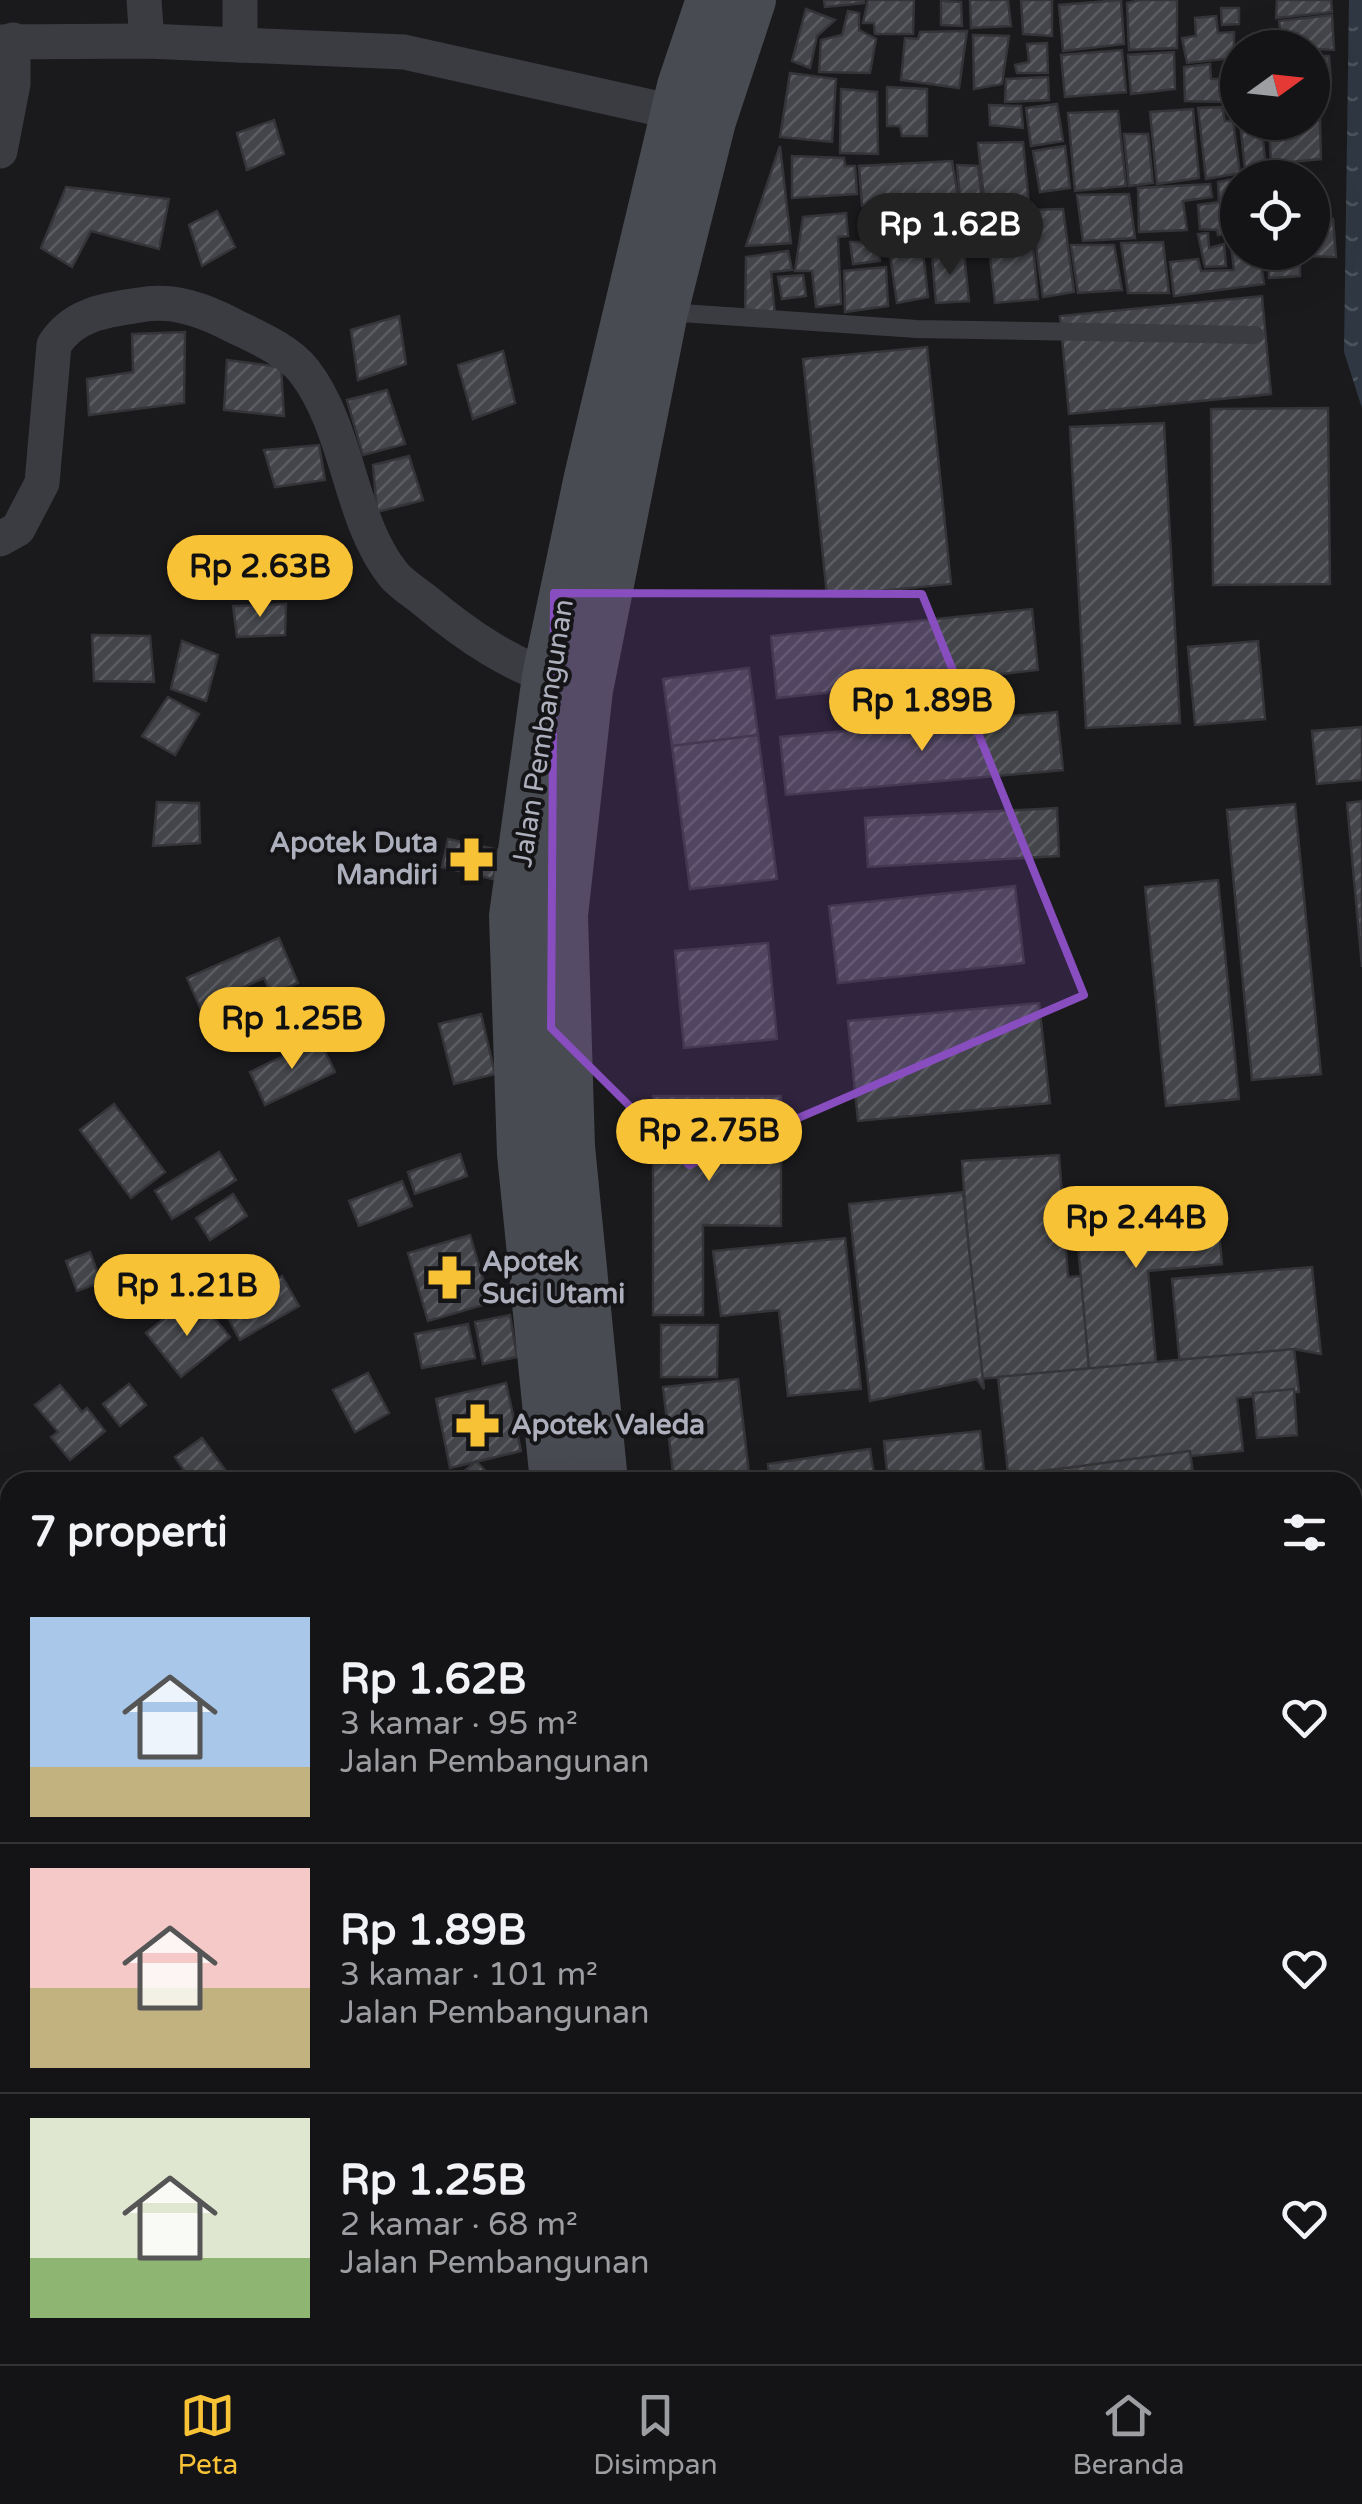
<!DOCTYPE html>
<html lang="id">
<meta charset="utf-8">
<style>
:root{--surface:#141416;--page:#1d1d1f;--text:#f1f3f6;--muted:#9d9ea1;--line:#333335;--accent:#f8c237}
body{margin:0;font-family:"Varela Round",sans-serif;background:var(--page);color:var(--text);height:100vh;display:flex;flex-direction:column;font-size:38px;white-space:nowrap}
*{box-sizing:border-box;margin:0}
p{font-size:32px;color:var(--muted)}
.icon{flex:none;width:55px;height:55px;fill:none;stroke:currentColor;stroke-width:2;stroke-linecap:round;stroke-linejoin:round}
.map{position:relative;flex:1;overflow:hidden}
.panel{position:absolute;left:0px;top:1472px;width:1362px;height:892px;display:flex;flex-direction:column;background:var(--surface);border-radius:30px 30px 0 0;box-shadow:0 10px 40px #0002,0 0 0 2px var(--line)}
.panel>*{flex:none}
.needle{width:65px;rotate:75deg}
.controls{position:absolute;left:1220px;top:30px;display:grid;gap:20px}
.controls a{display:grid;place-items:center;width:110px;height:110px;border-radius:50%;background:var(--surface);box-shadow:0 10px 40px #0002,0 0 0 2px var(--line);font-size:50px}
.price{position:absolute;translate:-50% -85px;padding:0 22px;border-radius:35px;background:var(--accent);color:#111;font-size:32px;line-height:65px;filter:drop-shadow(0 2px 5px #0008)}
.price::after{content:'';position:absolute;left:50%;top:60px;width:30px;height:22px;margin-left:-15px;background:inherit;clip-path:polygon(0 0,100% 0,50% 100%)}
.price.on{background:#222;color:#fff}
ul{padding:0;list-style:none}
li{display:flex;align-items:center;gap:30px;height:250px;padding:0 30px}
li+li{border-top:2px solid var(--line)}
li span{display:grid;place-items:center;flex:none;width:280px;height:200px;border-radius:0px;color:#555}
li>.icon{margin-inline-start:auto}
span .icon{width:120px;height:120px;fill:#fffc;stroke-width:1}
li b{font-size:42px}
h2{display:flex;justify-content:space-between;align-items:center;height:120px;padding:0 30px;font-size:42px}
.tab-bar{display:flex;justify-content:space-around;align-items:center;height:140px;border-top:2px solid var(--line);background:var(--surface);font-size:28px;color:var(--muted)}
.tab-bar a{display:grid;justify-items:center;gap:5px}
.tab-bar .on{color:var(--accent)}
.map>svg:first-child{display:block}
</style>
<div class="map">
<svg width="1362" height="2364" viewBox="0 0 1362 2364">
<defs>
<pattern id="water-ripples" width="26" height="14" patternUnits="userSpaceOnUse" patternTransform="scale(2.5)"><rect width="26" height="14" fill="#2f3842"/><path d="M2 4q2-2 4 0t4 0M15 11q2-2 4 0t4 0" fill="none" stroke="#4a525b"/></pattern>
<pattern id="building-hatch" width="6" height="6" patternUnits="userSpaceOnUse" patternTransform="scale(2.5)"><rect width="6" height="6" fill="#44454a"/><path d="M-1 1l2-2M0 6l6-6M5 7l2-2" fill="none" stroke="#5c5d62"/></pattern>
</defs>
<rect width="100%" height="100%" fill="#1a1a1d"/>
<polygon fill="url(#water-ripples)" points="1349,0 1362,0 1362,408 1344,352"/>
<g fill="url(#building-hatch)" stroke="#353439" stroke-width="2.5">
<polygon points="824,0 864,0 864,3 825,7"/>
<polygon points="868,0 914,0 913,34 875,34 874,23 863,23"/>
<polygon points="970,0 1008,0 1011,26 971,28"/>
<polygon points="1021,0 1052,0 1052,36 1023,34"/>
<polygon points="1121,0 1124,44 1063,51 1059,5"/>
<polygon points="1141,0 1177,0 1177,48 1129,50 1127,3"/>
<polygon points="1277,0 1331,0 1332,12 1276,18"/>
<polygon points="941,1 961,2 962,26 941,25"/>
<polygon points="1221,8 1239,8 1239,24 1222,25"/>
<polygon points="806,9 835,20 817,36 810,68 792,61"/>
<polygon points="848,11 859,13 859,30 876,39 870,73 819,72 821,40 842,35"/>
<polygon points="1332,15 1334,50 1298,48 1297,40 1282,42 1279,21"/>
<polygon points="1216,16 1218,33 1234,32 1234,58 1187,63 1182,38 1196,36 1195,18"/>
<polygon points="967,31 959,88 901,80 905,38 918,39 920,32"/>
<polygon points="973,35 1009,36 1002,84 974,89"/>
<polygon points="1274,42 1275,48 1239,48 1239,43"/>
<polygon points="1047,43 1048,73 1017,73 1015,65 1029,62 1027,44"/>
<polygon points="1122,50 1126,92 1065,97 1061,55"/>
<polygon points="1174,52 1175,89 1131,94 1128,55"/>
<polygon points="1312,56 1329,56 1331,81 1313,83 1312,116"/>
<polygon points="1210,64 1211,79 1231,79 1230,102 1185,101 1184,67"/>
<polygon points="790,73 836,79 832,142 780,137"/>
<polygon points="1048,77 1049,100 1005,102 1006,79"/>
<polygon points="887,87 927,89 927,136 902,136 900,126 887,126"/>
<polygon points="841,89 877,92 878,154 840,153"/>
<polygon points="1057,104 1063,141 1031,146 1026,108"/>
<polygon points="989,105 1021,106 1023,128 990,125"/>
<polygon points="1222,107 1225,121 1233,121 1240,173 1206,179 1198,108"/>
<polygon points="1193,109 1199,178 1157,184 1150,112"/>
<polygon points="1118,111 1126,186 1075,191 1068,113"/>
<polygon points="274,120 284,154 247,170 237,133"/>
<polygon points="1320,120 1321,159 1271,164 1269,125"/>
<polygon points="1240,122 1261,122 1266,168 1245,170"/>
<polygon points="1124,134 1148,134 1153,183 1129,186"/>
<polygon points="1023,142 1038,299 995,303 978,143"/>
<polygon points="780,146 791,243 746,246"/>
<polygon points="1065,146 1070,188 1040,192 1033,151"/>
<polygon points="792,156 844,158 845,166 855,166 857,194 792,198"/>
<polygon points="952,161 958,197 862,206 859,166"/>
<polygon points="957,165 978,166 982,200 960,199"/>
<polygon points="1238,178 1238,232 1218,235 1217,230 1200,229 1198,205 1219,202 1218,182"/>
<polygon points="1210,184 1212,197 1183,201 1187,230 1139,232 1138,188"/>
<polygon points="66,187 169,199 159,249 91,231 72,267 41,248"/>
<polygon points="1129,194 1135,238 1083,241 1077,195"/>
<polygon points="960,204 981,205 986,248 975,248 973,235 964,235"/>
<polygon points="953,208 957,247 884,246 880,213"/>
<polygon points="1063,209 1074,292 1043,297 1031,210"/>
<polygon points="217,211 235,247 202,266 189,225"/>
<polygon points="846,213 848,236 838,237 841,304 816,307 812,271 795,271 803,217"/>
<polygon points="1333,219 1336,257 1300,256 1300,276 1269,278 1269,252 1312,252 1312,222"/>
<polygon points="1208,233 1209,248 1224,244 1226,266 1205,267 1198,234"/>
<polygon points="850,242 878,242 880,261 853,264"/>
<polygon points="1163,242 1169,293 1128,293 1121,243"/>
<polygon points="1238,243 1238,252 1259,252 1264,284 1174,296 1170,262 1198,259 1201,271 1234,270 1231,245"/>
<polygon points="1071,245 1114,245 1122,290 1078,293"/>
<polygon points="788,251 792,270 771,272 775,315 745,317 746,257"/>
<polygon points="923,252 928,297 897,303 890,255"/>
<polygon points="964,253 969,301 936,303 932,255"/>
<polygon points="886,267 888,306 845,312 844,271"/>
<polygon points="803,275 806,296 782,299 778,277"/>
<polygon points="1262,296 1271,394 1069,414 1060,316"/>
<polygon points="399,316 406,364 358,380 351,330"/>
<polygon points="185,332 184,403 89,415 87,379 133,372 132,334"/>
<polygon points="927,347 951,584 827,596 803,359"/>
<polygon points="503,351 515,403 473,419 458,365"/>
<polygon points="227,360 281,367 284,416 224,410"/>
<polygon points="387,390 405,444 363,455 347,400"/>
<polygon points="1328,408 1330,584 1213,585 1211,409"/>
<polygon points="1164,423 1180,723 1086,728 1070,427"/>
<polygon points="319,445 325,480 275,487 264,450"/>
<polygon points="409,456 423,500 377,512 373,465"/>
<polygon points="286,604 285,635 237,637 233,606"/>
<polygon points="1032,609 1038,670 777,698 771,636"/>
<polygon points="92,635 150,636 154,682 94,681"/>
<polygon points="182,641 218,655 206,701 171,689"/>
<polygon points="1258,641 1265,719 1195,725 1188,647"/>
<polygon points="749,668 758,735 672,746 663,679"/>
<polygon points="168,697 199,714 175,755 142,736"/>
<polygon points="1057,712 1063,770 786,795 780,737"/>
<polygon points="1362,727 1362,780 1317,784 1312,731"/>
<polygon points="758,735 777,879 690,889 672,746"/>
<polygon points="1362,801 1362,967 1347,803"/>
<polygon points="157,802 199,803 200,843 153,846"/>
<polygon points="1295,804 1321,1074 1252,1080 1227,810"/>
<polygon points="1057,808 1059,856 868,867 865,818"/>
<polygon points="448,839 499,850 493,879 442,867"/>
<polygon points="1218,880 1239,1099 1166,1106 1145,887"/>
<polygon points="1015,886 1024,963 838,983 829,906"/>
<polygon points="279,938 298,983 271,994 264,978 228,994 238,1018 210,1030 187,978"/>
<polygon points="768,943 777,1039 684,1048 675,951"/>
<polygon points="1039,1003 1050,1103 858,1121 848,1021"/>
<polygon points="481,1014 495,1074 454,1084 439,1024"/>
<polygon points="319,1039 335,1072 265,1105 250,1072"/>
<polygon points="653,1096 781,1096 781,1226 703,1225 703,1315 653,1315"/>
<polygon points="114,1104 165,1172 131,1198 80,1130"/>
<polygon points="219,1152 236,1180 172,1219 155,1191"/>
<polygon points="460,1154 467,1176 415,1194 408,1172"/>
<polygon points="1059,1155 1068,1277 1137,1272 1144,1367 977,1379 962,1161"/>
<polygon points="402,1181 412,1206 359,1226 349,1201"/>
<polygon points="963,1192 984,1389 977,1379 870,1401 849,1204"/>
<polygon points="233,1194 247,1216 210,1240 196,1218"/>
<polygon points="1216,1199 1222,1264 1148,1271 1156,1363 1144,1367 1089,1369 1075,1210"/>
<polygon points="470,1235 490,1303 428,1321 408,1253"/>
<polygon points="845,1238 861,1389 788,1396 779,1310 721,1316 713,1251"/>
<polygon points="90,1252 101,1282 77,1291 66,1261"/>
<polygon points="1312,1267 1321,1354 1294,1349 1180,1366 1172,1279"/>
<polygon points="282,1276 299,1306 240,1340 223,1309"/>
<polygon points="179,1307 193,1324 209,1312 230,1337 181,1377 146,1333"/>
<polygon points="510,1315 517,1357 483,1364 475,1322"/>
<polygon points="468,1324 475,1358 422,1368 415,1334"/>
<polygon points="661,1325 718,1325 717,1377 661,1377"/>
<polygon points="1294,1349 1299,1392 1237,1398 1243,1451 1008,1474 998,1377"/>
<polygon points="368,1373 389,1413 355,1432 333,1390"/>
<polygon points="738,1379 750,1482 674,1482 663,1387"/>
<polygon points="506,1383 521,1451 450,1468 436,1399"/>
<polygon points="129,1384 146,1405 120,1426 103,1404"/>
<polygon points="60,1385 82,1412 87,1408 105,1431 70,1460 51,1437 58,1432 35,1405"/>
<polygon points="1294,1389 1297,1435 1257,1438 1253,1393"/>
<polygon points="980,1431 985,1482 888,1482 884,1441"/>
<polygon points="202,1438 226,1471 210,1482 192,1482 175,1457"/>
<polygon points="870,1449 875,1482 770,1482 768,1464"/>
<polygon points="1190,1451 1194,1482 1009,1482 1008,1476"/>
<polygon points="476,1461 496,1482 452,1482"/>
<polygon points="10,1536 10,1565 0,1550 0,1543"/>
<polygon points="1352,1544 1362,1544 1362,1601 1352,1602"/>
<polygon points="1362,1615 1362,1658 1352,1659 1352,1616"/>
<polygon points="10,1628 10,1667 1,1674 0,1636"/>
<polygon points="10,1687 10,1748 0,1727 0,1692"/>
<polygon points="1362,1709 1362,1817 1352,1819 1352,1710"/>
<polygon points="0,1763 10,1783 10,1789 0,1794"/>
<polygon points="10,1812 10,1854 8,1855 0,1841 0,1817"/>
<polygon points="1362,2006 1362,2118 1352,2120 1352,2009"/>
<polygon points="3,2156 10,2166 10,2250 0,2235 0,2158"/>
<polygon points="1362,2257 1362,2294 1352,2274 1352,2261"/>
<polygon points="10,2298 10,2355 22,2355 8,2364 0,2364 0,2304"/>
<polygon points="255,2355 280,2355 285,2364 240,2364"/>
<polygon points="862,2355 899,2355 904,2364 845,2364"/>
</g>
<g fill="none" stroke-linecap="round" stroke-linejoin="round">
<g stroke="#3b3c42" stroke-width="18">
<polyline points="666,312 917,329 1255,335"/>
<polyline points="1352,2161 1362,2158"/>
</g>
<g stroke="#3b3c42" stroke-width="35">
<polyline points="144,0 147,41"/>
<polyline points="240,0 240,45"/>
<polyline points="0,42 147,41 404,52 696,117"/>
<polyline points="0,151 13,84 13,40"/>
<path d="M0,539L18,529L42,483L54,345C73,314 106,310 140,305C173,299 204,310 234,326C257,337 289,351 304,371C349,429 349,519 393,574C401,584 413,591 423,599C467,636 511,666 567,683"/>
<polyline points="0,1592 10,1607"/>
<polyline points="1352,1922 1362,1920"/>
<polyline points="0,2031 10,2038"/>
<polyline points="300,2355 309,2364"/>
<polyline points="1302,2355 1307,2364"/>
<polyline points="185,2364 202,2355"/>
<polyline points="691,2364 721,2355"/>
</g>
<g stroke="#494b52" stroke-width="50">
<polyline points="555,1482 522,1154 514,916 547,677 589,477 682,86 711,0"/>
<polyline points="603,1482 570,1147 563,915 588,690 663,312 711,121 751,0"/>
<polyline points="1074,2355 1079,2364"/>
<polyline points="1134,2355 1140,2364"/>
</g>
</g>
<path fill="#884dbe" fill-opacity="0.2" stroke="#884dbe" stroke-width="8" stroke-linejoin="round" d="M554,593L922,594L1084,995L689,1165L551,1028Z"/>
<defs>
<symbol id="pharmacy-bare" viewBox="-9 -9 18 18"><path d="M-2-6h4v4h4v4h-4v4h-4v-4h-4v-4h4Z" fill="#f8c237" stroke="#151518" stroke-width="2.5" paint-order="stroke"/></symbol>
</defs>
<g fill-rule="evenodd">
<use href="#pharmacy-bare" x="440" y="828" width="63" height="63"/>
<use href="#pharmacy-bare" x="418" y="1246" width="63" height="63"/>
<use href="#pharmacy-bare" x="446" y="1394" width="63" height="63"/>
</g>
<g text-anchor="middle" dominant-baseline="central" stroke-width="8" stroke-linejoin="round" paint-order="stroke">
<g font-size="28" fill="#adb0bc" stroke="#151518">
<text transform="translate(543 733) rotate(-81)">Jalan Pembangunan</text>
</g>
<g font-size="28" font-weight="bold" fill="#adb0bc" stroke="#151518" text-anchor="start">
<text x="438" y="843" text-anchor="end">Apotek Duta<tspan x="438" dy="32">Mandiri</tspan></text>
<text x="482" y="1262">Apotek<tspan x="482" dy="32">Suci Utami</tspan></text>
<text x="511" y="1425">Apotek Valeda</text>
</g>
</g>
</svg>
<div class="controls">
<a><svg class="needle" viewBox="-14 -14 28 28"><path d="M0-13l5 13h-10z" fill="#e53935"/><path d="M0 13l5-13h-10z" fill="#9d9ea1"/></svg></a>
<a><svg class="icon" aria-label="locate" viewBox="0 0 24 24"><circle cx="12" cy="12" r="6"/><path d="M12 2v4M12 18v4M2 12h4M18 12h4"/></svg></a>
</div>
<b class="price on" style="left:950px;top:278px">Rp 1.62B</b>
<b class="price" style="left:260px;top:620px">Rp 2.63B</b>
<b class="price" style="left:922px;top:754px">Rp 1.89B</b>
<b class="price" style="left:292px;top:1072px">Rp 1.25B</b>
<b class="price" style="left:709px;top:1184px">Rp 2.75B</b>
<b class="price" style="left:1136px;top:1271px">Rp 2.44B</b>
<b class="price" style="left:187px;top:1339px">Rp 1.21B</b>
<section class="panel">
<h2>7 properti<svg class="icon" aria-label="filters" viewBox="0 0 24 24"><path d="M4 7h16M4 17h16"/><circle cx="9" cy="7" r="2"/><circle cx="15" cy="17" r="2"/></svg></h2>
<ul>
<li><span style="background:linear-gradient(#a9c7e8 75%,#c2b280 0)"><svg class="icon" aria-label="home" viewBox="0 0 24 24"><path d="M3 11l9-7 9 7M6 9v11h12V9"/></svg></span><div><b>Rp 1.62B</b><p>3 kamar · 95 m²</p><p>Jalan Pembangunan</p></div><svg class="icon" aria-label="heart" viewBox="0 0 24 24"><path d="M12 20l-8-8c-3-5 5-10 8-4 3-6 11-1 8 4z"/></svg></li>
<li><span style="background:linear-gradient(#f6c9c9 60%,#c2b280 0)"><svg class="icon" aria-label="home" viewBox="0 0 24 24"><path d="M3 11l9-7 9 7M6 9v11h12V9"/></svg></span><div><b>Rp 1.89B</b><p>3 kamar · 101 m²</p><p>Jalan Pembangunan</p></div><svg class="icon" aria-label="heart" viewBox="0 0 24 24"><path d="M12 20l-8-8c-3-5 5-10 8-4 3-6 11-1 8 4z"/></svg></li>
<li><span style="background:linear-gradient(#dfe7d0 70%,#8fb573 0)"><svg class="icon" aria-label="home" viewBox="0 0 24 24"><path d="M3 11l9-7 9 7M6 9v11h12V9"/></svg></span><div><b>Rp 1.25B</b><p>2 kamar · 68 m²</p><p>Jalan Pembangunan</p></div><svg class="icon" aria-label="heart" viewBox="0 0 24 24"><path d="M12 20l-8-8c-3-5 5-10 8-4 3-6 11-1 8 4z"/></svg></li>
</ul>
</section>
</div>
<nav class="tab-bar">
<a class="on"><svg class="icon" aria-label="map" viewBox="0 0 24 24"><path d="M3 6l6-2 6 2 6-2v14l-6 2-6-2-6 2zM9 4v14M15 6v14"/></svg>Peta</a>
<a><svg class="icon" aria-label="saved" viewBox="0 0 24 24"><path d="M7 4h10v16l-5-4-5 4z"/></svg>Disimpan</a>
<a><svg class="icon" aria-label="home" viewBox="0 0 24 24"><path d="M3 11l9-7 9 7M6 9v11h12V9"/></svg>Beranda</a>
</nav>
